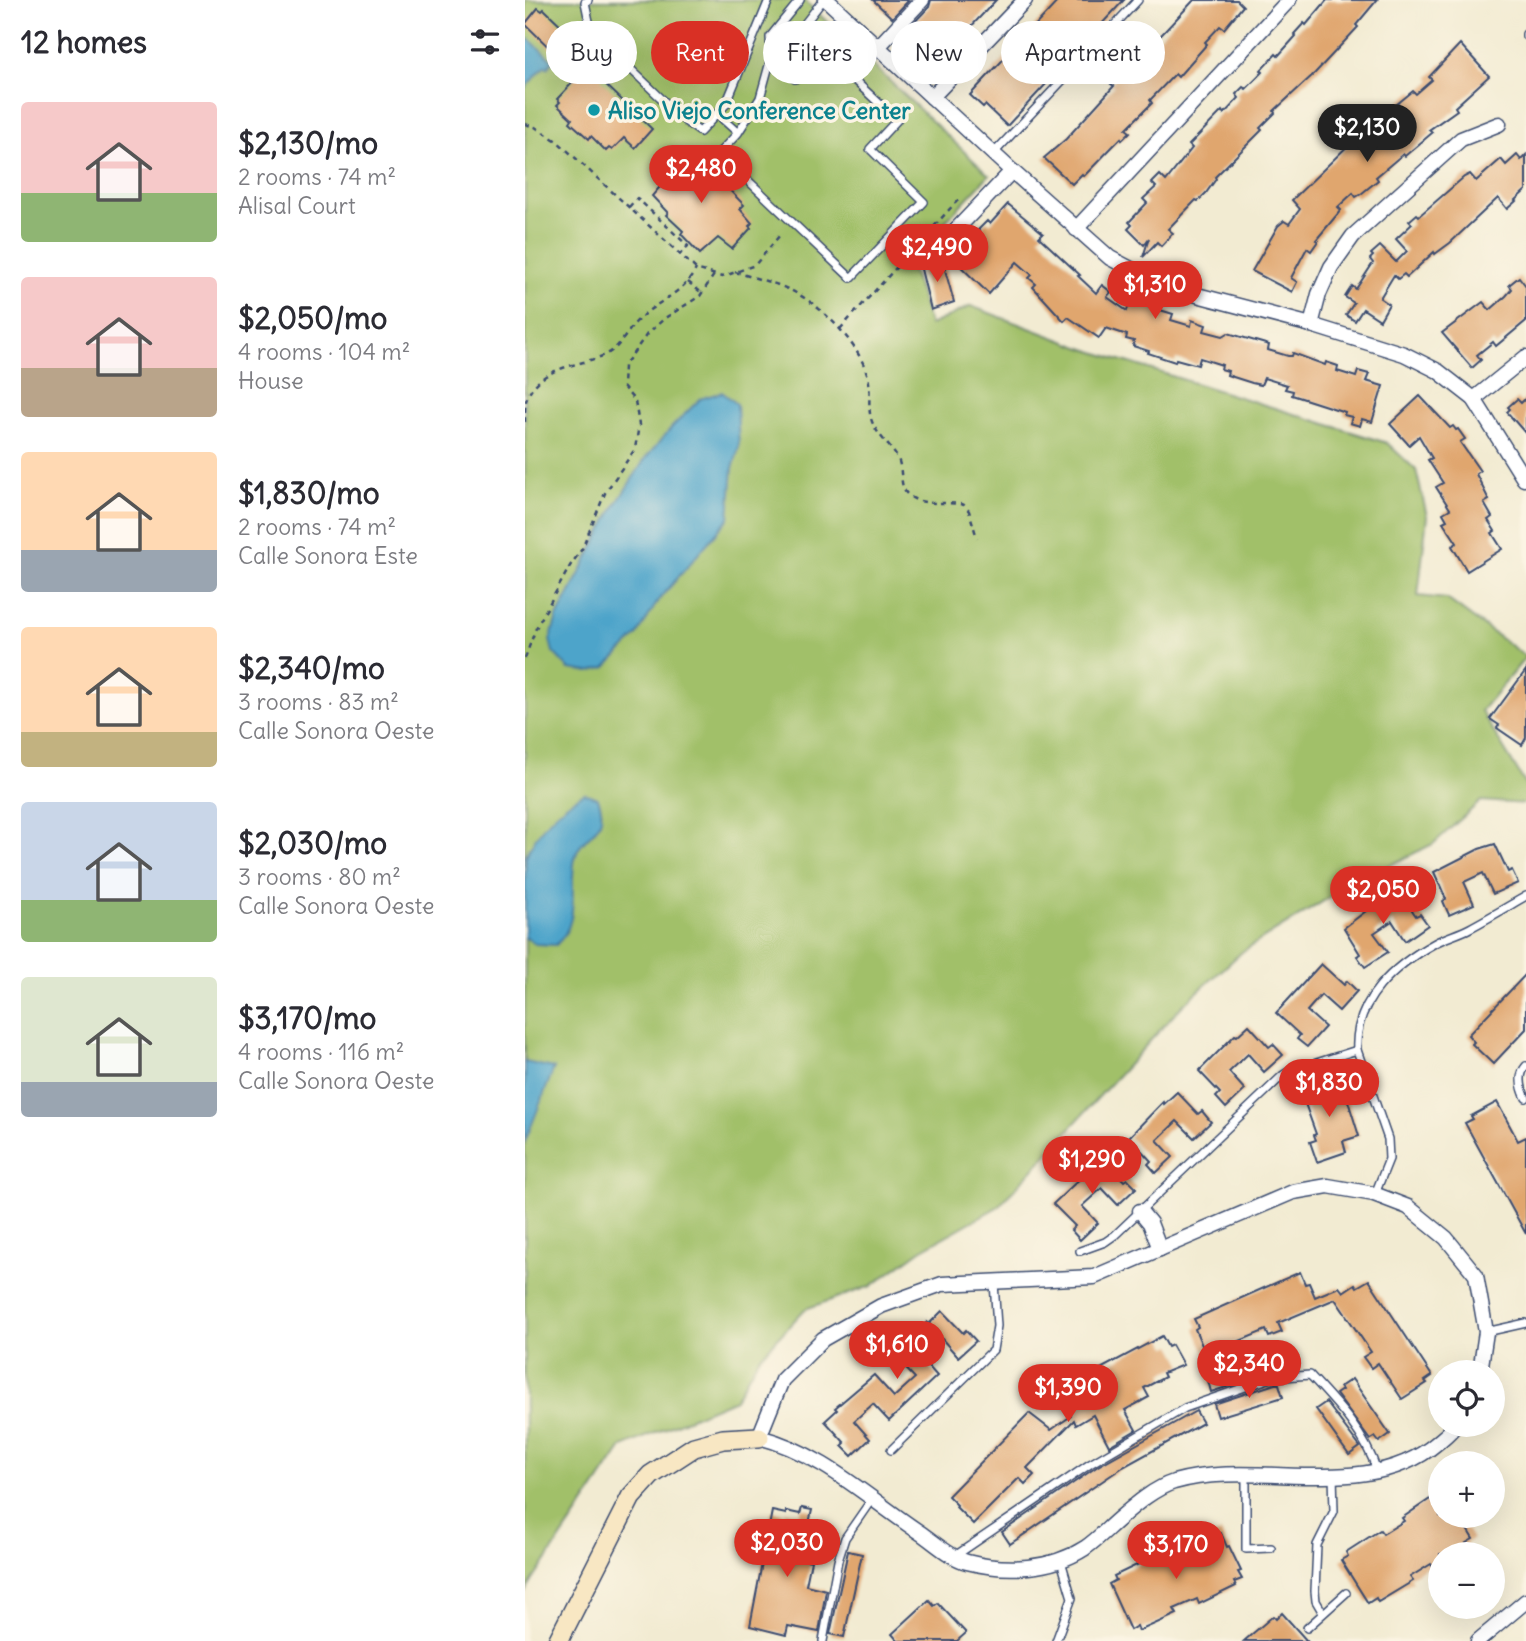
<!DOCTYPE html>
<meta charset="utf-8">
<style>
:root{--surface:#fff;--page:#f7f7f7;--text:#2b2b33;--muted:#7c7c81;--accent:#d93025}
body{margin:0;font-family:Delius,sans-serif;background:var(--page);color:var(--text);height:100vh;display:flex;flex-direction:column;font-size:26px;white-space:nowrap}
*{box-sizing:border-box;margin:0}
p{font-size:23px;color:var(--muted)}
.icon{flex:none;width:38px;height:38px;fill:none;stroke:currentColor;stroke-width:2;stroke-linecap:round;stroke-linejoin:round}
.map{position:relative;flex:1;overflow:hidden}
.drawer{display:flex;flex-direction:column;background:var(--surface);width:525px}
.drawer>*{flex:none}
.hud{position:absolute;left:21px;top:21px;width:665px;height:63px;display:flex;gap:14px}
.fabs{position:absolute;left:903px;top:1360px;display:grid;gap:14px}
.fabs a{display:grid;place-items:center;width:77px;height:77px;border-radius:50%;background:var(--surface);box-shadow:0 7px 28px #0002;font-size:35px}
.price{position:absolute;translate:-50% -60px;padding:0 16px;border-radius:24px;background:var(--accent);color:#fff;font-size:23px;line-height:46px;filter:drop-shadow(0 2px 4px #0008)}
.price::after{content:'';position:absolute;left:50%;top:42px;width:21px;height:16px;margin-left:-10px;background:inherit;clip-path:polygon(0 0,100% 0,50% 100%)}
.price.selected{background:#222;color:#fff}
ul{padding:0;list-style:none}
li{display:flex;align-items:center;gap:21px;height:175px;padding:0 21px}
li span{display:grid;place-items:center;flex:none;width:196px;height:140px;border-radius:7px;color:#555}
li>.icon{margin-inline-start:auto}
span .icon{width:84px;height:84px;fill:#fffc;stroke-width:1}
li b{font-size:30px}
h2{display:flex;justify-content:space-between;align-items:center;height:84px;padding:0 21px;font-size:30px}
.pill{padding:0 24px;border-radius:32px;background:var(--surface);box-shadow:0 7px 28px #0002;font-size:24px;line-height:63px}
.pill.selected{background:var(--accent);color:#fff}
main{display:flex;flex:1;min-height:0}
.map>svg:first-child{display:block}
</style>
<main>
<section class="drawer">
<h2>12 homes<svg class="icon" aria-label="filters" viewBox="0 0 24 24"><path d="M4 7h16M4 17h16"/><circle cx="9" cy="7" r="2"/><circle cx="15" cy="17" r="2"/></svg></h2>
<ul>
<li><span style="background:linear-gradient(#f6c9c9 65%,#8fb573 0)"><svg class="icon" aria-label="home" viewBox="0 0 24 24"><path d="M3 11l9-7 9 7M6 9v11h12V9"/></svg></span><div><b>$2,130/mo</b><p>2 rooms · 74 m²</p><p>Alisal Court</p></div></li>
<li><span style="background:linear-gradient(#f6c9c9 65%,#b9a48a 0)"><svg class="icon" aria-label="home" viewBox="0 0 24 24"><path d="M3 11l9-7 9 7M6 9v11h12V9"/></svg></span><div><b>$2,050/mo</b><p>4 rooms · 104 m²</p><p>House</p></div></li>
<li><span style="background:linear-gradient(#ffd9b3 70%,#9aa5b1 0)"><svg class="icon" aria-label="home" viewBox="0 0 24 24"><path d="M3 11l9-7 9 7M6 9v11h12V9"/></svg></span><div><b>$1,830/mo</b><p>2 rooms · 74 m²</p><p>Calle Sonora Este</p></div></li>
<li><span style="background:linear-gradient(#ffd9b3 75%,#c2b280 0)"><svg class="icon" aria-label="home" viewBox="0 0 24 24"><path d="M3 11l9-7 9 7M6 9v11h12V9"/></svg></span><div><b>$2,340/mo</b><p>3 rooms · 83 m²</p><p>Calle Sonora Oeste</p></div></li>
<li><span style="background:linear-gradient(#c9d6e8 70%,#8fb573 0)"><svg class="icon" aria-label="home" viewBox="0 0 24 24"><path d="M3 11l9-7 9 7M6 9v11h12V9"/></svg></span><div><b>$2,030/mo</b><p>3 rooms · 80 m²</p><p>Calle Sonora Oeste</p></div></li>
<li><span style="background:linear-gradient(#dfe7d0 75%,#9aa5b1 0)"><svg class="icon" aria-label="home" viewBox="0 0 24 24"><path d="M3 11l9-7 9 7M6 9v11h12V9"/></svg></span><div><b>$3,170/mo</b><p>4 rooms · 116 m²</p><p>Calle Sonora Oeste</p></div></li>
</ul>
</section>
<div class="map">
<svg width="1001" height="1641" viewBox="0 0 1001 1641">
<rect width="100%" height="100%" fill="#fcf5e5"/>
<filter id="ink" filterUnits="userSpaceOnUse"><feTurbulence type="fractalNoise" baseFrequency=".0143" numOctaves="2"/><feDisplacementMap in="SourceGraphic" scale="14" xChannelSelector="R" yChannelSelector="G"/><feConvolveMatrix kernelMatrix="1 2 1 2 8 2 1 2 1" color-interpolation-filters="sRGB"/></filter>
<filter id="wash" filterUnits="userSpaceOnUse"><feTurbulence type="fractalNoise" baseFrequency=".00686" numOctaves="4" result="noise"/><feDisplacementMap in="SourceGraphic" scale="28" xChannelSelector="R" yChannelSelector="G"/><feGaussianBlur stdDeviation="1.57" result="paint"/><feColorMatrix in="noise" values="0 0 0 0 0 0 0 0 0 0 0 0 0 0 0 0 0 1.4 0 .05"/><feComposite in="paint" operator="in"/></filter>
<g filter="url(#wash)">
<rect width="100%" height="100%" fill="#f2ebd2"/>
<polygon fill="#a1c069" stroke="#5e7864" stroke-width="2" points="0,0 279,0 464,175 384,260 405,325 446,306 560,349 862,443 891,470 902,516 893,596 922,599 1001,657 956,711 1001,785 1001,804 956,801 908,844 823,886 718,951 657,1006 474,1206 396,1250 346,1286 280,1309 233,1359 210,1399 97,1447 0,1592"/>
<g fill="#4ea4ca" stroke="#346a94" stroke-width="2">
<polygon points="4,39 28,61 22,68 20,66 0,88 0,43"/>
<polygon points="197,392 212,404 214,447 208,468 204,518 133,601 112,636 80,668 64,672 44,669 28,652 25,640 32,617 90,506 120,459 147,427 175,399"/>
<path d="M59,793L73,798C87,832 55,834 50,858C43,890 57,920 31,945L10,944L0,937C0,923 0,865 1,856C13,829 34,807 59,793Z"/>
<polygon points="0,1062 29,1068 0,1142"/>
</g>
<g id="blocks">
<g fill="#e0a66e">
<polygon points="348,0 384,0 367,18"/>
<polygon points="406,0 471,0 411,64 392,45 394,43 381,31 404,7"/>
<polygon points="534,0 599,0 482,126 460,105 458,107 445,95"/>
<polygon points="669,0 712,0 718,6 699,29 695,26 680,42 682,44 653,77 650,74 625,100 627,103 601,129 605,132 597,140 596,138 559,176 557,174 547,184 519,158 541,139 589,86 586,84 596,71 605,62 608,65"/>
<polygon points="802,0 852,0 831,25 833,27 790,73 749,111 750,113 735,128 737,130 690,177 691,179 681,193 673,201 671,200 643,229 648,233 636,246 632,242 618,257 624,238 619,245 603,229 607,225 604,222 622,203 618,199 631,187 627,183 635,175 641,181 667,148 664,145 697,111 699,114 714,98 711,94 718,87 721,89 738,72 736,70 751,54 753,56 771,36 769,34 779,23 781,25"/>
<polygon points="13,8 17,11 19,9 45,34 48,31 62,46 51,60 65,73 70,68 79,76 76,80 127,129 110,148 99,138 87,150 84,148 81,151 66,136 64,139 45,122 47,119 32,105 35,102 32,99 49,81 43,76 48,71 0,24"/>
<polygon points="935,44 964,76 930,107 932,110 904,130 907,133 880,156 878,154 851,177 853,180 836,194 831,197 828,193 813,207 816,210 791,240 793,241 786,251 782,248 766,278 772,282 767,292 727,271 753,226 759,221 764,224 775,209 767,200 837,132 840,136 852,124 855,127 870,114 866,109 888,91 891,94 907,80 904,77"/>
<polygon points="157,155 161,159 164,156 189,180 192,177 219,205 215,209 227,223 224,226 226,228 207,249 193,238 175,254 156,234 158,231 141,215 143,213 127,196 140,181 131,173 142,161 147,166"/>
<polygon points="992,155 996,160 1001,155 1001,190 990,200 991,201 982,209 973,198 925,243 910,254 909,252 882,277 879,274 873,279 869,275 855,298 864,304 855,320 838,309 830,321 821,315 829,303 820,297 827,286 831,289 848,263 845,259 848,256 846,254 855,246 871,262 882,251 871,239 887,224 884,221 892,214 894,216 939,177 945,174 951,181 976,159 981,165"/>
<polygon points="483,204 518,233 514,237 555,275 553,276 571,293 577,285 586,292 582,297 602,311 604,304 608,305 609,302 648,314 646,320 666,326 667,320 681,325 679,331 698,336 703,333 744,345 743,350 763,356 767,356 768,353 800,365 801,362 813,366 812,371 831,377 833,371 844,374 841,381 858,386 847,422 837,419 835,426 825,423 827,417 819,415 820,412 767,395 768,391 760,389 762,385 739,378 736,385 727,383 702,375 703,371 696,369 697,365 675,358 673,365 651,359 650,362 623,353 624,351 608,346 609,341 601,339 602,335 581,328 574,338 543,317 539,321 508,287 511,284 504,278 507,275 492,262 464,294 428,259 455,232 453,230 462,221 465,224"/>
<polygon points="417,259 429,302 406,310 395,265"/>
<polygon points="994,277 1001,286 1001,321 971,346 968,342 952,355 956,360 947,368 917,333 958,302 965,310 981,296 987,289 984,285"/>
<polygon points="895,396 925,428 928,426 931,430 933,429 940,439 935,442 955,471 951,474 964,500 959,503 967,517 963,520 970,531 967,533 977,549 942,571 927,546 932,543 918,522 922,520 918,513 925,509 911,487 918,483 903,460 907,458 894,436 884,445 865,424"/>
<polygon points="1001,398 1001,434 982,412 985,409 983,407 992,399 996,403"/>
<polygon points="1001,670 1001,738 997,745 972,728 974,725 965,719"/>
<polygon points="970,844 983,872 987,870 993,883 968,894 958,873 939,882 949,904 924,915 918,901 921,899 909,872 954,849"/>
<polygon points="874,891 891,916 895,914 903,925 880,941 867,921 849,933 863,952 840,967 832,956 835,954 819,928 858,898 859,901"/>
<polygon points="796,964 819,985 822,981 832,991 814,1011 796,995 782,1011 800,1027 782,1047 772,1039 775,1035 751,1013"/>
<polygon points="1001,974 1001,1029 968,1064 947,1044 949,1042 943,1035"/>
<polygon points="724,1025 744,1047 748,1044 758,1055 739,1072 723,1054 704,1072 720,1090 701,1108 691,1097 695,1093 674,1071 710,1035 712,1036"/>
<polygon points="799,1079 802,1090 818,1085 834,1136 818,1141 821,1152 792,1162 785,1142 791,1140 789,1135 791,1134 774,1087"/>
<polygon points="652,1092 673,1114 677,1111 686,1122 669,1138 652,1121 632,1140 648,1157 631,1173 623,1164 626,1161 604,1137 638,1102 639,1104"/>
<polygon points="972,1102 993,1141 1001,1137 1001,1234 940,1123 948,1119 946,1116"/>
<polygon points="577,1158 599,1181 602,1179 611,1188 593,1205 577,1188 557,1206 573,1223 555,1240 546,1230 550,1226 528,1204"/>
<polygon points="775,1272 780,1284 784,1283 790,1297 814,1287 818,1292 830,1284 832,1287 844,1280 907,1376 900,1381 902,1383 877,1399 853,1363 846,1368 838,1357 846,1352 810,1299 753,1323 757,1332 744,1337 741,1330 681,1355 670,1329 673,1327 669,1319"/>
<polygon points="417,1311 438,1333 441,1330 451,1341 433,1357 417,1339 396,1358 412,1376 364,1421 348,1404 329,1421 345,1439 327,1456 317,1446 320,1443 300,1421 312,1410 310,1408 349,1375 369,1397 390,1378 369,1356 402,1322 404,1324"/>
<polygon points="637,1336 643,1347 647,1345 658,1365 638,1373 640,1377 619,1388 624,1397 600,1410 611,1430 584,1446 568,1415 551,1425 549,1420 502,1468 509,1475 500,1484 494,1478 448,1524 431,1507 432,1505 423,1496 504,1413 526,1430 546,1416 539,1404 542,1402 536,1390"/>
<polygon points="742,1355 747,1372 686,1392 681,1373"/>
<polygon points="827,1379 865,1434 854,1442 850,1437 845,1440 811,1394 817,1390 815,1387"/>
<polygon points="750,1384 754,1384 758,1397 693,1417 689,1404"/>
<polygon points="801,1402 835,1447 824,1455 791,1409"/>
<polygon points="671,1411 678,1423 598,1467 485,1544 477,1532 573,1466"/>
<polygon points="911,1495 915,1502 915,1516 934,1516 948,1539 941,1543 944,1547 934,1553 931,1549 923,1554 915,1554 915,1578 906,1564 885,1577 888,1581 853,1602 851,1598 843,1603 816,1560 823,1556 821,1552 855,1530 858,1534 879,1521 877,1518"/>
<polygon points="277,1508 287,1510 276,1559 286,1561 281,1585 301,1590 294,1632 263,1626 261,1635 225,1626 247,1511 261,1514 261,1511 275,1514"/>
<polygon points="685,1532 687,1537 696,1533 702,1547 704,1546 716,1571 713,1572 717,1579 709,1582 711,1586 674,1604 672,1599 649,1609 652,1614 614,1631 612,1626 605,1630 584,1584 591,1580 589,1576 626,1558 629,1563 651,1553 649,1548"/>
<polygon points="323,1551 337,1554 319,1637 305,1634"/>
<polygon points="404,1600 409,1606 413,1603 441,1633 432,1641 373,1641 367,1634"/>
<polygon points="757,1613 782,1641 719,1641 748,1616 751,1619"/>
</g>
</g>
</g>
<g filter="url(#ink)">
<use href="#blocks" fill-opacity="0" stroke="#3b4b6f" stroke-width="2"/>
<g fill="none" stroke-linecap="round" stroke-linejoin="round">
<defs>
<g id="lane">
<polyline points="63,0 60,2 66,31 161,122 175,132 201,104 244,0"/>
<polyline points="1001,34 1001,36"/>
<polyline points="246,58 260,49 298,0"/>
<polyline points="246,58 245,37 275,0"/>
<polyline points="192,114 213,133 194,153 326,278 399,202 345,149 372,120 297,50 270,79 246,58 235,98 213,133"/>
<polyline points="469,153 613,0"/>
<path d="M1001,1066C993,1075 996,1088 1001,1098"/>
<path d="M850,1194L864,1159L863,1139L832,1050C829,1000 870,965 910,943C921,937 934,934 945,928C964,918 982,907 1001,896"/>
<polyline points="555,1251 580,1242 590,1235 757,1076 763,1072 832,1050"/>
<polyline points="961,1332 1001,1323"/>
<polyline points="366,1450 468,1350 472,1326 469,1283"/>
<polyline points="721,1476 721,1549 746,1548"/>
<path d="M430,1556L565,1464L660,1408L746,1378L785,1375C812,1404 840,1433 852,1471"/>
<polyline points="798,1613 791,1601 790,1591 792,1545 809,1511 808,1475"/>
<polyline points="782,1628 821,1593"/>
<polyline points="298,1641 313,1560 320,1538 347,1499"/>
<polyline points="531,1641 547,1598 536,1561"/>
</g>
<g id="street">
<polyline points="302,0 487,171 585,258 623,278 672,295 786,325 879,354 913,371 949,399 999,479"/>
<polyline points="353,47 397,0"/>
<polyline points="407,97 500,0"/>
<polyline points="551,229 764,0"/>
<polyline points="425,236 487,171"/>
<polyline points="786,325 794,294 806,267 828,236 936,139 974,124"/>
<polyline points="949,399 1001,357"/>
<polyline points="615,1211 625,1223 635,1249"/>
<path d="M931,1424C926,1432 919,1437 912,1443C842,1503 732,1458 649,1482C630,1488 611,1504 596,1517C584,1527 573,1539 560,1548C526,1570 481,1572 442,1562C426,1558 410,1543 397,1534C344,1499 297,1453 234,1437L257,1380L298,1339L356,1306L417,1284L569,1277L768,1192L803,1186L849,1194L883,1207L921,1238L951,1275L961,1332L955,1372"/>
<polyline points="953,1641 1001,1601"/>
</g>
<polyline id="secondary" points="33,1641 106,1497 126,1475 169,1447 198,1439 234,1437"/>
</defs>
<use href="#lane" stroke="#3b4b6f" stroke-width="10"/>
<use href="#street" stroke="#3b4b6f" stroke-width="17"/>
<use href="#secondary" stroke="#3b4b6f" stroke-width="22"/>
<g stroke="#3b4b6f" stroke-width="2.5" stroke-dasharray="5 5" stroke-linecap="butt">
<polyline points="0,124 10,127 32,141 171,269 197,277 230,265 255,235"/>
<polyline points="104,207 112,198 163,246 154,255"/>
<path d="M210,272C229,278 253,283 271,293C299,308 335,345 343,377C347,392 341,409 348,424C354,437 366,446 373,459C378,469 374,486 382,494C396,508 422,500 439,505L444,511L452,538"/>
<polyline points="163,282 177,293"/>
<polyline points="315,329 433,200"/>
<path d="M0,422C0,416 0,407 1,401C13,365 54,367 82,354C94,348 102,332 111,322C129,302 159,294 171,269"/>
<polyline points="0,658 11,628 45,566 57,549 80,493 110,449 114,425 110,401 98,387 99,366 122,334 140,318 175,296 189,275"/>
</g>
<use href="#lane" stroke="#fff" stroke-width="7"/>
<use href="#street" stroke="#fff" stroke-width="14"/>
<use href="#secondary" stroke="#f8e7c3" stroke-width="19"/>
</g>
</g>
<circle fill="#0f9aa8" stroke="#fcf5e5" stroke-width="2.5" cx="69" cy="110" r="7"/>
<g text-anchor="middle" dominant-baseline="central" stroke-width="7" stroke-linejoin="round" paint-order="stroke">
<g font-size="23" font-weight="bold" fill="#0d838f" stroke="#fcf5e5" text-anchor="start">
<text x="83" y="110">Aliso Viejo Conference Center</text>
</g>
</g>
</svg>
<div class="fabs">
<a><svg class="icon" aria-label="locate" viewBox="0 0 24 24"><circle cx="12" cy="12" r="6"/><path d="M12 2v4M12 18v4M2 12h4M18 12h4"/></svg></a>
<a>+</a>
<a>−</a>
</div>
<b class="price selected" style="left:842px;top:164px">$2,130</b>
<b class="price" style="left:176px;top:205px">$2,480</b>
<b class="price" style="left:412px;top:284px">$2,490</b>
<b class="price" style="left:630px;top:321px">$1,310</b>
<b class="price" style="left:858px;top:926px">$2,050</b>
<b class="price" style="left:804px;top:1119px">$1,830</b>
<b class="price" style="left:567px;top:1196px">$1,290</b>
<b class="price" style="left:372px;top:1381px">$1,610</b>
<b class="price" style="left:724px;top:1400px">$2,340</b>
<b class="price" style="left:543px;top:1424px">$1,390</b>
<b class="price" style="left:262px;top:1579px">$2,030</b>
<b class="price" style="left:651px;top:1581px">$3,170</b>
<div class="hud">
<a class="pill">Buy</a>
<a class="pill selected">Rent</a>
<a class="pill">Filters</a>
<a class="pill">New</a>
<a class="pill">Apartment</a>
</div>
</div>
</main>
